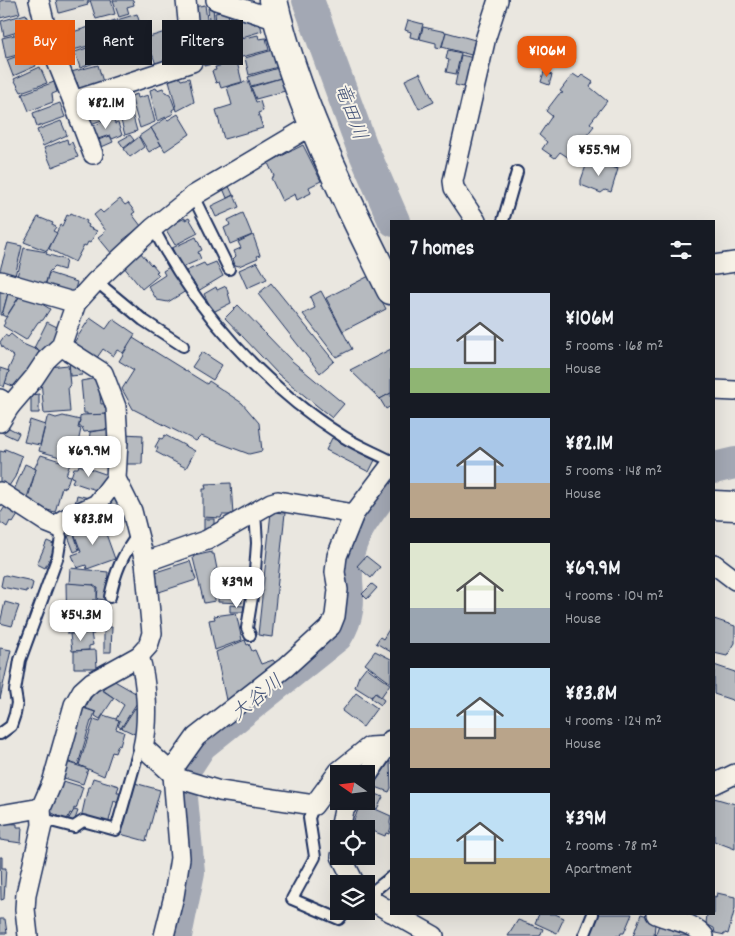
<!DOCTYPE html>
<meta charset="utf-8">
<style>
:root{--surface:#171b24;--page:#20242c;--text:#f1f3f6;--muted:#9ea1a6;--accent:#ea580c}
body{margin:0;font-family:Dekko,"Klee One",sans-serif;background:var(--page);color:var(--text);height:100vh;display:flex;flex-direction:column;font-size:19px;white-space:nowrap}
*{box-sizing:border-box;margin:0}
p{font-size:16px;color:var(--muted)}
.icon{flex:none;width:28px;height:28px;fill:none;stroke:currentColor;stroke-width:2;stroke-linecap:round;stroke-linejoin:round}
.map{position:relative;flex:1;overflow:hidden}
.panel{position:absolute;left:390px;top:220px;width:325px;height:695px;display:flex;flex-direction:column;background:var(--surface);border-radius:0px;box-shadow:0 5px 20px #0002}
.panel>*{flex:none}
.guide{position:absolute;left:15px;top:20px;width:300px;height:45px;display:flex;gap:10px}
.needle{width:32px;rotate:284deg}
.fabs{position:absolute;left:330px;top:765px;display:grid;gap:10px}
.fabs a{display:grid;place-items:center;width:45px;height:45px;border-radius:0px;background:var(--surface);box-shadow:0 5px 20px #0002;font-size:25px}
.price{position:absolute;translate:-50% -42px;padding:0 11px;border-radius:10px;background:#fff;color:#222;font-size:16px;line-height:32px;filter:drop-shadow(0 1px 2px #0008)}
.price::after{content:'';position:absolute;left:50%;top:30px;width:15px;height:11px;margin-left:-8px;background:inherit;clip-path:polygon(0 0,100% 0,50% 100%)}
.price.on{background:var(--accent);color:#fff}
ul{padding:0;list-style:none}
li{display:flex;align-items:center;gap:15px;height:125px;padding:0 20px}
li span{display:grid;place-items:center;flex:none;width:140px;height:100px;border-radius:0px;color:#555}
li>.icon{margin-inline-start:auto}
span .icon{width:60px;height:60px;fill:#fffc;stroke-width:1}
li b{font-size:21px}
h2{display:flex;justify-content:space-between;align-items:center;height:60px;padding:0 20px;font-size:21px}
.pill{padding:0 18px;border-radius:0px;background:var(--surface);box-shadow:0 5px 20px #0002;font-size:18px;line-height:45px}
.pill.on{background:var(--accent);color:#fff}
.map>svg:first-child{display:block}
</style>
<div class="map">
<svg width="735" height="936" viewBox="0 0 735 936">
<rect width="100%" height="100%" fill="#eae7e0"/>
<filter id="ink" filterUnits="userSpaceOnUse"><feTurbulence type="fractalNoise" baseFrequency=".02" numOctaves="2"/><feDisplacementMap in="SourceGraphic" scale="10" xChannelSelector="R" yChannelSelector="G"/><feConvolveMatrix kernelMatrix="1 2 1 2 8 2 1 2 1" color-interpolation-filters="sRGB"/></filter>
<g filter="url(#ink)">
<g fill="none" stroke-linecap="round" stroke-linejoin="round">
<g stroke="#a3a8b4" stroke-width="32">
<polyline points="308,0 362,147 394,221"/>
<polyline points="714,468 735,463"/>
<path d="M176,936L189,872L182,798L186,768L201,745L337,636C358,602 341,584 349,551C356,525 376,503 391,482"/>
</g>
</g>
<g fill="#b6babf" stroke="#1b2f5e">
<polygon points="4,0 16,0 20,13 0,18 0,1"/>
<polygon points="56,0 89,0 89,2 87,3 88,5 59,13"/>
<polygon points="90,0 111,0 115,14 96,19"/>
<polygon points="113,0 133,0 134,5 127,7 129,14 119,17"/>
<polygon points="205,5 209,34 197,36 193,7"/>
<polygon points="213,7 214,19 209,20 208,8"/>
<polygon points="228,11 230,32 211,35 209,22 216,22 215,13"/>
<polygon points="26,14 31,28 4,36 1,21"/>
<polygon points="137,14 145,41 126,47 117,20"/>
<polygon points="240,15 246,17 247,21 252,19 254,24 260,23 262,31 236,39 230,17"/>
<polygon points="115,20 122,43 120,44 122,47 119,48 120,51 107,53 97,26"/>
<polygon points="408,20 423,24 419,39 410,37 411,32 405,30"/>
<polygon points="96,25 99,43 73,50 66,34"/>
<polygon points="423,27 446,32 441,48 436,47 436,43 420,39"/>
<polygon points="31,31 35,47 17,52 17,55 6,58 2,38"/>
<polygon points="165,32 167,38 172,36 177,60 157,67 146,38"/>
<polygon points="446,32 475,40 471,55 442,47"/>
<polygon points="65,33 67,40 57,43 55,36"/>
<polygon points="230,34 232,47 205,50 204,37"/>
<polygon points="258,35 259,39 266,38 269,50 238,58 236,40"/>
<polygon points="96,45 100,61 80,68 75,52"/>
<polygon points="39,48 43,58 34,62 36,66 13,76 7,60"/>
<polygon points="232,48 233,60 212,62 212,64 204,66 203,52"/>
<polygon points="273,50 278,67 249,75 245,58"/>
<polygon points="448,50 461,53 456,74 446,72 449,60 446,59"/>
<polygon points="461,55 474,58 468,88 455,85"/>
<polygon points="237,62 242,82 221,88 219,82 216,83 212,71 216,70 215,67"/>
<polygon points="98,65 103,82 79,89 77,82 74,83 71,72"/>
<polygon points="40,67 47,83 21,92 14,79"/>
<polygon points="278,68 281,78 251,86 248,77"/>
<polygon points="544,72 552,75 549,85 541,82"/>
<polygon points="420,73 434,102 419,109 405,80"/>
<polygon points="573,74 579,78 582,75 593,82 590,87 607,101 590,123 594,126 569,158 560,152 555,158 542,149 547,142 539,135 552,116 546,111 559,94 563,93 560,91"/>
<polygon points="179,77 181,80 189,78 194,102 177,111 169,80"/>
<polygon points="281,78 288,89 285,91 256,99 251,87"/>
<polygon points="248,81 256,102 260,101 263,111 258,113 263,128 224,139 216,110 232,105 227,87"/>
<polygon points="54,82 57,92 52,94 53,102 29,111 22,94"/>
<polygon points="156,88 157,90 163,88 165,92 170,94 175,108 172,110 173,114 157,121 150,90"/>
<polygon points="128,91 130,99 121,101 119,93"/>
<polygon points="137,94 138,98 148,95 155,122 140,128 131,96"/>
<polygon points="103,99 110,117 88,125 81,108"/>
<polygon points="128,99 137,131 125,135 116,103"/>
<polygon points="60,103 65,117 37,127 33,113"/>
<polygon points="178,114 190,134 165,151 151,128 166,118 168,120"/>
<polygon points="113,117 115,124 118,123 122,135 112,139 110,135 95,140 89,128"/>
<polygon points="61,121 67,135 43,146 37,130"/>
<polygon points="151,128 161,145 149,152 139,136"/>
<polygon points="130,135 134,140 124,148 119,141"/>
<polygon points="110,136 113,142 97,149 95,141"/>
<polygon points="139,137 144,147 130,157 124,149"/>
<polygon points="67,139 68,144 72,142 78,157 52,167 44,148"/>
<polygon points="303,145 321,181 309,187 311,193 297,200 295,194 282,201 271,178 274,176 268,163"/>
<polygon points="611,150 623,155 618,168 606,163"/>
<polygon points="588,160 618,169 611,192 605,190 601,193 581,185 581,180"/>
<polygon points="228,184 233,195 227,198 222,186"/>
<polygon points="234,195 239,207 216,217 211,206"/>
<polygon points="120,199 125,205 128,203 135,212 132,214 141,226 123,240 126,244 112,254 98,237 106,231 94,215 100,210 103,213"/>
<polygon points="71,213 87,221 86,223 89,225 88,227 97,231 90,243 88,242 86,246 84,245 75,262 49,249 60,225 62,226 67,215 69,216"/>
<polygon points="243,213 252,235 230,244 224,228 230,225 228,220"/>
<polygon points="38,217 53,223 52,225 56,227 53,231 57,233 47,251 24,242"/>
<polygon points="185,218 185,220 189,218 198,233 175,245 165,228"/>
<polygon points="253,235 260,255 257,256 258,258 239,266 235,265 233,259 236,256 234,251 241,248 238,242"/>
<polygon points="196,237 202,250 198,252 201,259 183,267 180,266 172,248"/>
<polygon points="8,243 22,246 14,280 0,277 0,270"/>
<polygon points="24,248 47,252 46,254 66,260 64,270 54,267 49,272 44,288 16,281"/>
<polygon points="140,252 151,265 152,264 158,271 156,272 159,275 142,289 123,266"/>
<polygon points="216,262 223,276 198,291 194,282 191,283 186,271 204,263 206,266"/>
<polygon points="257,262 267,279 247,288 239,270"/>
<polygon points="171,266 186,291 168,302 157,300 148,286 165,275 163,271"/>
<polygon points="49,273 77,282 73,297 44,290"/>
<polygon points="369,276 386,309 343,331 326,298"/>
<polygon points="271,283 334,361 320,373 258,294"/>
<polygon points="0,286 9,289 2,315 0,315"/>
<polygon points="226,286 231,303 213,312 204,294 216,287 217,290"/>
<polygon points="9,290 22,292 6,317 2,315"/>
<polygon points="23,291 44,298 42,304 50,309 43,320 38,322 26,340 3,326 5,323 4,321"/>
<polygon points="321,291 352,349 336,357 303,314 315,308 310,297"/>
<polygon points="238,305 292,361 344,404 332,418 278,374 225,318"/>
<polygon points="90,318 106,329 113,319 135,334 123,353 117,350 113,356 103,349 94,362 71,347"/>
<polygon points="47,322 59,328 47,352 43,352 34,348"/>
<polygon points="11,334 23,344 39,351 34,365 18,388 5,383 9,371 8,370 14,357 2,347 0,342 5,335 8,337"/>
<polygon points="133,338 207,384 209,381 242,403 259,423 262,451 249,454 201,436 196,441 133,409 122,389 134,370 119,361"/>
<polygon points="391,349 391,393 380,399 350,370"/>
<polygon points="202,352 222,365 213,380 192,367"/>
<polygon points="69,358 81,366 82,375 70,376"/>
<polygon points="68,365 70,385 68,387 70,412 44,414 41,380 49,367"/>
<polygon points="0,368 9,371 4,387 0,385"/>
<polygon points="98,378 101,404 109,403 111,414 87,415 87,413 84,413 81,381"/>
<polygon points="391,393 391,406 386,409 380,399"/>
<polygon points="39,394 39,413 31,413 31,395"/>
<polygon points="111,414 113,429 84,432 82,427 79,427 80,417 82,415"/>
<polygon points="50,416 56,418 63,416 80,420 78,428 81,429 74,461 39,451 47,418"/>
<polygon points="30,420 45,425 40,445 24,442"/>
<polygon points="5,426 19,433 16,439 1,432"/>
<polygon points="111,429 108,466 87,463 90,432"/>
<polygon points="123,434 143,435 142,464 122,464"/>
<polygon points="165,435 195,451 186,468 156,452 158,448 155,447 160,438 162,439"/>
<polygon points="332,438 375,460 369,472 326,450"/>
<polygon points="5,449 22,456 15,477 7,489 0,487 0,451 4,452"/>
<polygon points="41,455 70,464 66,475 70,476 66,488 62,487 55,512 28,505 27,502 36,469 34,469"/>
<polygon points="25,464 36,469 26,501 12,495"/>
<polygon points="79,465 108,475 99,491 72,482 74,478 71,477 74,468 78,468"/>
<polygon points="231,483 233,515 222,515 221,518 203,517 203,489 206,489 205,484"/>
<polygon points="113,491 126,514 121,520 103,504"/>
<polygon points="77,495 89,498 85,507 75,504"/>
<polygon points="7,504 17,510 15,513 18,515 13,523 10,521 7,527 0,522 0,514"/>
<polygon points="94,512 96,522 76,530 72,519"/>
<polygon points="271,512 285,513 272,637 258,635"/>
<rect x="204" y="519" width="10" height="11"/>
<polygon points="101,520 115,559 87,569 86,565 77,568 72,555 81,552 73,530 75,531"/>
<polygon points="74,534 79,550 74,552 68,536"/>
<polygon points="47,541 56,545 45,568 37,564"/>
<polygon points="212,552 212,554 214,554 217,569 214,570 215,601 204,603 193,558 194,556"/>
<polygon points="366,556 380,567 371,578 357,566"/>
<polygon points="190,561 196,580 159,592 153,573"/>
<polygon points="70,568 108,572 106,600 97,599 98,588 93,587 93,585 69,584"/>
<polygon points="219,571 242,572 242,603 218,602"/>
<polygon points="5,575 28,580 33,583 31,591 26,590 26,592 2,587 1,586 3,576"/>
<polygon points="66,583 93,585 97,588 97,600 93,600 94,634 67,634"/>
<polygon points="372,584 377,588 367,599 362,594"/>
<polygon points="5,602 19,606 12,626 0,623"/>
<polygon points="230,605 244,606 243,612 230,612"/>
<polygon points="236,613 242,640 215,650 209,620 215,619 214,616"/>
<polygon points="714,619 735,626 735,643 727,656 714,653"/>
<polygon points="391,626 391,652 376,643 380,637 383,639"/>
<polygon points="104,627 112,627 111,652 104,652"/>
<polygon points="91,633 93,645 89,646 89,650 72,651 70,634"/>
<polygon points="245,640 247,645 249,644 252,651 255,650 261,664 273,660 278,666 227,705 216,652"/>
<polygon points="0,648 11,650 0,699"/>
<polygon points="96,650 97,668 74,668 74,651"/>
<polygon points="375,651 391,659 391,683 365,664"/>
<polygon points="714,665 735,672 735,701 714,694"/>
<polygon points="366,667 390,684 381,697 375,692 371,697 355,687 359,676"/>
<polygon points="111,679 139,695 140,698 121,728 118,726 120,721 116,719 124,705 103,690"/>
<polygon points="105,685 102,690 114,698 100,719 95,716 96,712 85,708 93,694"/>
<polygon points="356,693 377,708 363,727 342,711"/>
<polygon points="375,693 384,700 381,705 371,698"/>
<polygon points="83,708 95,712 92,721 91,721 78,765 66,761"/>
<polygon points="135,708 140,710 139,736 122,728"/>
<polygon points="103,715 119,720 116,729 124,732 120,746 118,745 115,753 112,752 104,776 79,765 94,719 100,721"/>
<polygon points="390,761 391,788 389,792 373,786"/>
<polygon points="66,762 88,769 83,784 61,777"/>
<polygon points="93,778 119,786 117,792 121,792 118,803 114,801 108,825 81,818 88,787 90,787"/>
<polygon points="60,780 83,787 76,809 74,808 73,814 70,813 68,818 65,819 50,812"/>
<polygon points="131,782 160,790 146,841 124,835 119,831"/>
<polygon points="367,790 383,797 377,809 362,802 366,801"/>
<polygon points="714,798 735,804 735,849 714,841"/>
<polygon points="362,803 391,816 390,823 391,827 389,834 386,833 385,836 353,823 360,804"/>
<polygon points="74,810 78,811 74,822 68,820"/>
<polygon points="0,823 17,824 17,827 22,827 21,843 0,840"/>
<polygon points="0,857 2,857 2,868 6,868 4,899 1,900"/>
<polygon points="717,893 735,897 735,908 728,934 725,933 725,935 715,933 714,928 706,924 707,914 714,914 714,896 716,897"/>
<polygon points="539,914 555,914 564,918 557,933 535,923"/>
<polygon points="599,914 632,914 624,933 621,933 620,936 589,936"/>
<polygon points="641,914 659,919 657,925 655,924 654,936 633,936"/>
<polygon points="0,919 5,919 7,933 0,933"/>
<polygon points="661,919 689,932 688,936 655,936"/>
<polygon points="518,920 543,929 540,936 508,936"/>
</g>
<g fill="none" stroke-linecap="round" stroke-linejoin="round">
<defs>
<g id="lane">
<polyline points="193,196 229,269"/>
<polyline points="503,221 517,172"/>
<path d="M153,228C197,312 263,386 344,437C358,446 376,453 391,461"/>
<polyline points="96,281 143,320 183,346"/>
<path d="M110,597C115,573 122,555 137,536"/>
<polyline points="250,635 247,628 254,585 257,543 255,512"/>
<polyline points="0,734 11,726 15,714 17,703 15,691 20,660 58,556 61,537 58,527"/>
<polyline points="314,805 309,818 315,857 292,899 339,919 345,911"/>
<polyline points="43,819 74,827 83,821 116,830 138,753 143,747"/>
<polyline points="366,897 391,877"/>
<polyline points="584,936 593,914"/>
</g>
<g id="street">
<polyline points="39,0 49,42 73,101 192,62 186,0"/>
<polyline points="216,0 277,20"/>
<polyline points="73,101 93,154"/>
<polyline points="476,221 454,188 453,181 486,37 498,0"/>
<polyline points="714,265 735,262"/>
<polyline points="0,281 76,303"/>
<polyline points="714,390 735,391"/>
<polyline points="0,399 10,406 34,378 46,360 61,346 76,303 96,281 153,228 193,196 314,124"/>
<polyline points="0,422 10,406"/>
<polyline points="0,492 48,523 58,527 63,520 97,504 116,479"/>
<polyline points="145,562 207,540 271,503 278,501 354,514 391,465"/>
<polyline points="714,564 735,580"/>
<path d="M139,656C147,681 149,721 143,747L177,778L220,791L314,805L339,771L369,747L388,746"/>
<polyline points="366,777 391,740"/>
<polyline points="714,784 735,774"/>
<polyline points="0,815 41,808"/>
<polyline points="340,829 344,810 350,801"/>
<polyline points="341,856 355,884"/>
<polyline points="366,897 391,912"/>
<polyline points="395,914 434,936"/>
<path d="M656,914C672,921 693,922 704,936"/>
<polyline points="28,936 25,909 26,894 42,825 41,808 52,783 74,705 82,691 92,682 139,656 148,646 152,633 145,562 132,511 116,479 118,441 116,407 103,373 61,346"/>
<polyline points="164,936 174,896 180,858 173,775 176,765 196,737 286,667 331,626 335,616 338,590 335,572 337,556 354,514"/>
</g>
<g id="highway">
<path d="M273,0C296,102 345,197 391,290"/>
<polyline points="714,505 735,506"/>
</g>
</defs>
<use href="#lane" stroke="#1b2f5e" stroke-width="14"/>
<use href="#street" stroke="#1b2f5e" stroke-width="22"/>
<use href="#highway" stroke="#1b2f5e" stroke-width="31"/>
<use href="#lane" stroke="#f7f3e8" stroke-width="10"/>
<use href="#street" stroke="#f7f3e8" stroke-width="19"/>
<use href="#highway" stroke="#f7f3e8" stroke-width="28"/>
</g>
</g>
<g text-anchor="middle" dominant-baseline="central" stroke-width="4" stroke-linejoin="round" paint-order="stroke">
<g font-size="20" font-style="italic" fill="#445378" stroke="#f7f3e8">
<text transform="translate(349 112) rotate(70)">竜田川</text>
<text transform="translate(258 699) rotate(-39)">大谷川</text>
</g>
</g>
</svg>
<div class="fabs">
<a><svg class="needle" viewBox="-14 -14 28 28"><path d="M0-13l5 13h-10z" fill="#e53935"/><path d="M0 13l5-13h-10z" fill="#9ea1a6"/></svg></a>
<a><svg class="icon" aria-label="locate" viewBox="0 0 24 24"><circle cx="12" cy="12" r="6"/><path d="M12 2v4M12 18v4M2 12h4M18 12h4"/></svg></a>
<a><svg class="icon" aria-label="layers" viewBox="0 0 24 24"><path d="M12 4l9 5-9 5-9-5zM3 14l9 5 9-5"/></svg></a>
</div>
<b class="price on" style="left:547px;top:78px">¥106M</b>
<b class="price" style="left:106px;top:130px">¥82.1M</b>
<b class="price" style="left:599px;top:177px">¥55.9M</b>
<b class="price" style="left:89px;top:478px">¥69.9M</b>
<b class="price" style="left:93px;top:546px">¥83.8M</b>
<b class="price" style="left:237px;top:609px">¥39M</b>
<b class="price" style="left:81px;top:642px">¥54.3M</b>
<div class="guide">
<a class="pill on">Buy</a>
<a class="pill">Rent</a>
<a class="pill">Filters</a>
</div>
<section class="panel">
<h2>7 homes<svg class="icon" aria-label="filters" viewBox="0 0 24 24"><path d="M4 7h16M4 17h16"/><circle cx="9" cy="7" r="2"/><circle cx="15" cy="17" r="2"/></svg></h2>
<ul>
<li><span style="background:linear-gradient(#c9d6e8 75%,#8fb573 0)"><svg class="icon" aria-label="home" viewBox="0 0 24 24"><path d="M3 11l9-7 9 7M6 9v11h12V9"/></svg></span><div><b>¥106M</b><p>5 rooms · 168 m²</p><p>House</p></div></li>
<li><span style="background:linear-gradient(#a9c7e8 65%,#b9a48a 0)"><svg class="icon" aria-label="home" viewBox="0 0 24 24"><path d="M3 11l9-7 9 7M6 9v11h12V9"/></svg></span><div><b>¥82.1M</b><p>5 rooms · 148 m²</p><p>House</p></div></li>
<li><span style="background:linear-gradient(#dfe7d0 65%,#9aa5b1 0)"><svg class="icon" aria-label="home" viewBox="0 0 24 24"><path d="M3 11l9-7 9 7M6 9v11h12V9"/></svg></span><div><b>¥69.9M</b><p>4 rooms · 104 m²</p><p>House</p></div></li>
<li><span style="background:linear-gradient(#bfe0f5 60%,#b9a48a 0)"><svg class="icon" aria-label="home" viewBox="0 0 24 24"><path d="M3 11l9-7 9 7M6 9v11h12V9"/></svg></span><div><b>¥83.8M</b><p>4 rooms · 124 m²</p><p>House</p></div></li>
<li><span style="background:linear-gradient(#bfe0f5 65%,#c2b280 0)"><svg class="icon" aria-label="home" viewBox="0 0 24 24"><path d="M3 11l9-7 9 7M6 9v11h12V9"/></svg></span><div><b>¥39M</b><p>2 rooms · 78 m²</p><p>Apartment</p></div></li>
</ul>
</section>
</div>
